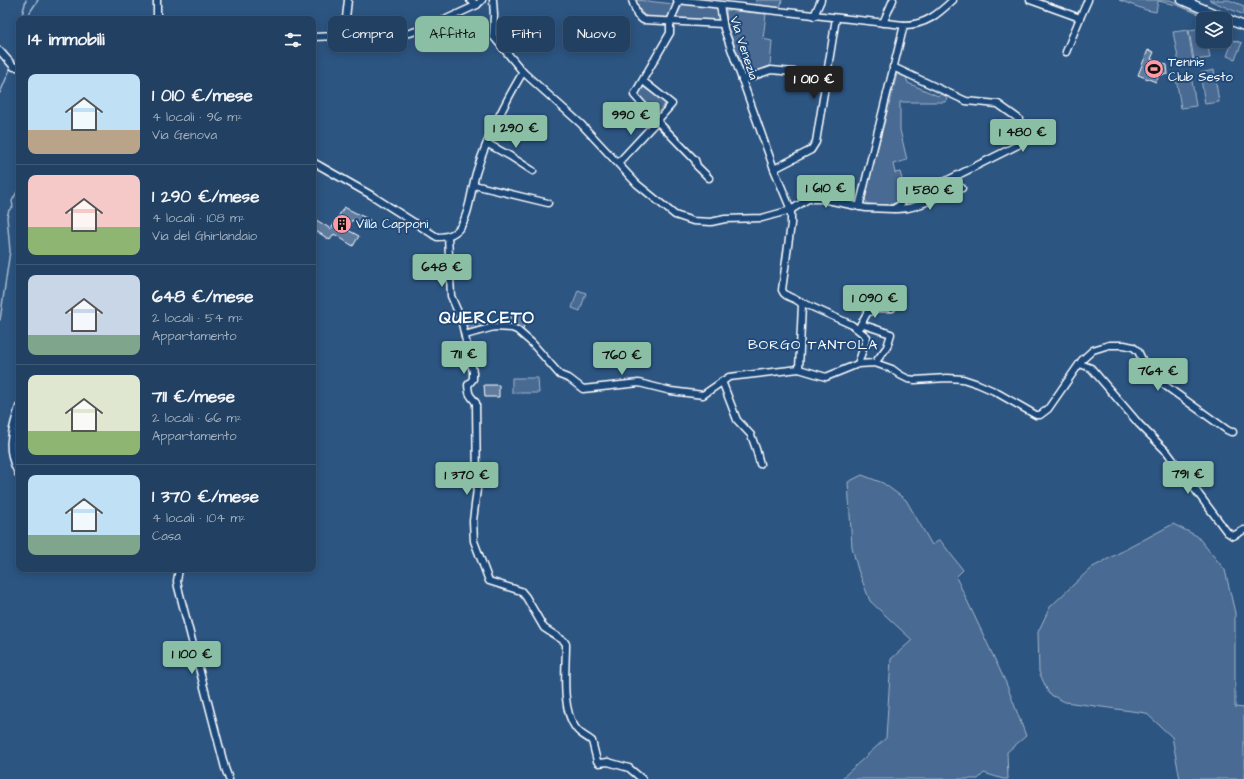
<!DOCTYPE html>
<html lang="it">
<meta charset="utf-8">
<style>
:root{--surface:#214062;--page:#294768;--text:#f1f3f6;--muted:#a2afbe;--line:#3e5977;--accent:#8abfa5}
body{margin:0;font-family:"Architects Daughter",sans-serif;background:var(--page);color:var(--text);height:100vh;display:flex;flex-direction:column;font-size:15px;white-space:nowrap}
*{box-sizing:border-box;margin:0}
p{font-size:13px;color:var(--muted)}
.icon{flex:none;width:22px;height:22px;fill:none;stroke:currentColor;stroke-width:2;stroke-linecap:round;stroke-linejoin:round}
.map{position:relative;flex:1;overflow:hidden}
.details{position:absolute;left:16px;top:16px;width:300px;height:556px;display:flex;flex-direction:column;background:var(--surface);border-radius:8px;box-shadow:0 2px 10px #0003,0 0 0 1px var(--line)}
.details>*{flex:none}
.hud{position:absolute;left:328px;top:16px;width:380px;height:36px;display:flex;gap:8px}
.tools{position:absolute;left:1196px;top:12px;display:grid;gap:8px}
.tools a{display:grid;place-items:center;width:36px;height:36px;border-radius:8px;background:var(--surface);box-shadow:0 2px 10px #0003,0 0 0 1px var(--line);font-size:20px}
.price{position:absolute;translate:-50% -34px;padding:0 9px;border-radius:4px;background:var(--accent);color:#111;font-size:13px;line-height:26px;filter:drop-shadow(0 1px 2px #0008)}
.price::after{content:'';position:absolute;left:50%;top:24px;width:12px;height:9px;margin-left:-6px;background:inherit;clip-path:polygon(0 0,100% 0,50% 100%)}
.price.active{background:#222;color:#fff}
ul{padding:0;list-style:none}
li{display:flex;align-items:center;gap:12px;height:100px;padding:0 12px}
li+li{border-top:1px solid var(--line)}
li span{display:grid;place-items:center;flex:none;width:112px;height:80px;border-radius:8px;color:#555}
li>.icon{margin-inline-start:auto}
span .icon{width:48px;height:48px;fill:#fffc;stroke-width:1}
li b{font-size:17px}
h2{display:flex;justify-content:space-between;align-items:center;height:48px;padding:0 12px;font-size:17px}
.tag{padding:0 14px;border-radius:8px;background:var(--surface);box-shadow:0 2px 10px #0003,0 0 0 1px var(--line);font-size:14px;line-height:36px}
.tag.active{background:var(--accent);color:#111}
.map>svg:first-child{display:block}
</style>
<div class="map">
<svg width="1244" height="779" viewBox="0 0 1244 779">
<rect width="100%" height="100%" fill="#2c5582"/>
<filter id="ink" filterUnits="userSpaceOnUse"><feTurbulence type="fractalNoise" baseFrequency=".025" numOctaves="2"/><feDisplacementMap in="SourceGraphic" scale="8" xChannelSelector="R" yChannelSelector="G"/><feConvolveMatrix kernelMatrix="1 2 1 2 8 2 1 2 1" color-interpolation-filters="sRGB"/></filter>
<g filter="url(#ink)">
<g fill="#486b92" stroke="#a4b5c8">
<path d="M637,0L674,4V5L667,18C647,16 645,21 636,2Z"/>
<polygon points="756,0 782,0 780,8 755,5"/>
<polygon points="1119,0 1170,0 1220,19 1211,19 1177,5 1158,1 1156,12 1146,10"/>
<polygon points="1209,0 1229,0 1244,6 1244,15"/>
<polygon points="683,4 717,8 719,20 677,19 676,17"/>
<polygon points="726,10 766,14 763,39 772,41 770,66 746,75 727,26"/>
<polygon points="1203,28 1203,41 1207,41 1210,58 1194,60 1189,30"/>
<polygon points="1188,30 1193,61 1179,63 1173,32"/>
<polygon points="1233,40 1242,43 1235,59 1227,56"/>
<polygon points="1214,70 1219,102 1205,104 1200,73"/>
<path d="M897,74L906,77L908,83L938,96L943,93L946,95L947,99L945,102H900V130L907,160L893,164L895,173L900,172L905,190L903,191C901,209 882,205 869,204L866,202L865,197Z"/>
<polygon points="1191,75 1196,106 1181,108 1176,78"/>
<polygon points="643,87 666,103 654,116 636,95"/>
<polygon points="578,290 586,293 580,311 572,308"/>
<polygon points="512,378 538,378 539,393 512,393"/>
<polygon points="862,475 883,483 906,500 932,545 940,540 963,570 956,577 1006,683 1026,736 1007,752 1008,779 1003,779 984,773 978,779 841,779 886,738 891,659 912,640 870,601 858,570 852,547 848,482"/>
<polygon points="1173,524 1197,536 1225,570 1235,613 1235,707 1244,708 1244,779 1180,779 1172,737 1146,713 1065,702 1049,694 1039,672 1038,632 1050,607 1091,568"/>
</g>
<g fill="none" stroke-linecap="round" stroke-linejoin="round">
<g stroke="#acbcce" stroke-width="1.5">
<polyline points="21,19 26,0"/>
<polyline points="29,19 30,12 38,0"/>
<polyline points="0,93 11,67"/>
<polyline points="0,320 10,251 7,217 9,210 13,207 12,201 19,188"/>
</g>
</g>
<g fill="#5e7c9f" stroke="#fff">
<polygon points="1148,50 1154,52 1151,59 1167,65 1168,74 1159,75 1156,82 1138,75"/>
<polygon points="344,207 370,220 366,227 352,220 346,229 359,236 353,246 334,234 330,240 313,229 313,218 331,229"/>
<polygon points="519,315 526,316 523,330 513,324 494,323 468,330 466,320 478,317 481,324"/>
<polygon points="484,385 499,385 499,397 485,397"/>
</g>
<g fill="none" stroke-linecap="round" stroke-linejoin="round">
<defs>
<g id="minor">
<polyline points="157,0 157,19"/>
<polyline points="470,0 477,5"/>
<polyline points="493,0 494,15 493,36 523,72 581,124 637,184 675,215 693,221 711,222 725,219 762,218 791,210 808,199 822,199 866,208 893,209 900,205 907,195 912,191 946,181 1018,145 1020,138 1019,119 998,104 966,101 893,67"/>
<polyline points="632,0 637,15 643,20 723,24"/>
<polyline points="677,0 904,25"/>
<polyline points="1030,0 1080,18 1066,52"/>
<path d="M720,5L724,29L774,169L791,210V224L782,290C785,299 798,297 802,305L799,369"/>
<polyline points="814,16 821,0"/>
<polyline points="1080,18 1088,0"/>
<polyline points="883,23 893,0"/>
<polyline points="344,36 348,0"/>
<polyline points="313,37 410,33 431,26 477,5 482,0"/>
<polyline points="0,51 14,67 19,67"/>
<polyline points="742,80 771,70 827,75"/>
<polyline points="643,81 672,104 657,121 634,95 670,33 670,22 679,0"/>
<polyline points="488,144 510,156 533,171"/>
<path d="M313,162L371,195L437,237C447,237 455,235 461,226C471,210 471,187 477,170C487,138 506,101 523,72"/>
<polyline points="618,163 657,121 695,160 697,166 709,178"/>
<polyline points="774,169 811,150 816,142 836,18"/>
<polyline points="474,185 548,203"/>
<path d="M859,207L904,25C926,25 938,14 953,0"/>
<path d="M895,209C914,210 928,201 945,193C950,191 957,189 962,188"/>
<path d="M448,236L451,296L461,319L473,372V379L468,385C469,397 470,394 476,403L477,489L473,521L474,541L489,581L521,591L526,597L544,628L564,641L566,644C566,667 561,708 575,727C579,734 586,736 592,741L597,761L599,763L608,762L629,768L642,779"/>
<polyline points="801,302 852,325 867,337 858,364"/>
<polyline points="861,324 891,334 887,347 875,363"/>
<polyline points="860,326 867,313 878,308 892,308"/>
<polyline points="465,335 494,327 512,328 517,330 532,343 560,375 570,379 583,389 639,383 671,391 703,395 729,377 799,369 826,377 858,364 875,363 892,369 900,375 908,379 915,380 947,378 963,379 978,384 994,391 1036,415 1040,415 1048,409 1082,360 1093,350 1109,345 1124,345 1133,347 1138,351 1149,374 1227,430 1231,432 1233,432"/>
<polyline points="1080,364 1091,368 1139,424 1167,452 1227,532 1233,536 1244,530"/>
<polyline points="722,381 737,420 751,435 756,449 760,464"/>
<path d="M19,407C11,434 5,449 19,475"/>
<polyline points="179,569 177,581 178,587 225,768 229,779"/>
</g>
<polyline id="major" points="1182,0 1244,26"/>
</defs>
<use href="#minor" stroke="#fff" stroke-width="9"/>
<use href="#major" stroke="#fff" stroke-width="11"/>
<use href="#minor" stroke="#1f4a7a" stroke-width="6"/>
<use href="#major" stroke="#1f4a7a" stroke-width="8"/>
</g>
</g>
<defs>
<symbol id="stadium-disc" viewBox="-11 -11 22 22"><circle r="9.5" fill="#ff9aa2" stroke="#1f4a7a"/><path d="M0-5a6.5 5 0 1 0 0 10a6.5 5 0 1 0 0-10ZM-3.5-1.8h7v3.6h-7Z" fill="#111"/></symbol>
<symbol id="building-disc" viewBox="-11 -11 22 22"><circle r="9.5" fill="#ff9aa2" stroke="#1f4a7a"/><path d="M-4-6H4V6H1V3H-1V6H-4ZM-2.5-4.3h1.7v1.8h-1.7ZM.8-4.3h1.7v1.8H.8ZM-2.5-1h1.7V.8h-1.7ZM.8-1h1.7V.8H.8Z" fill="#111"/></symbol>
</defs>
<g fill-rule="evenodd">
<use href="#stadium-disc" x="1143" y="58" width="22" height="22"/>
<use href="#building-disc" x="331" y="213" width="22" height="22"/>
</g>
<g text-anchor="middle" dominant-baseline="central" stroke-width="4" stroke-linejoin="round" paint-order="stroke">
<g font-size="13" fill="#fff" stroke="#1f4a7a">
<text transform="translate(744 48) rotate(72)">Via Venezia</text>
</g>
<g font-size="13" fill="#fff" stroke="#1f4a7a" text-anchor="start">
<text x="1168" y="62">Tennis<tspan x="1168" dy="15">Club Sesto</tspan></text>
<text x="356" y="224">Villa Capponi</text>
</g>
<g font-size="14" letter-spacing="1" fill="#fff" stroke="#1f4a7a">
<text x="813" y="345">BORGO TANTOLA</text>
</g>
<g font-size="17" font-weight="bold" letter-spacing="1" fill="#fff" stroke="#1f4a7a">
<text x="487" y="318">QUERCETO</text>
</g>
</g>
</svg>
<div class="tools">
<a><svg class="icon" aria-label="layers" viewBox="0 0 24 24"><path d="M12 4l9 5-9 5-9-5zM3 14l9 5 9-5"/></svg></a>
</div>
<b class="price active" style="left:814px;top:100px">1 010 €</b>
<b class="price" style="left:631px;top:136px">990 €</b>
<b class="price" style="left:516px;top:149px">1 290 €</b>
<b class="price" style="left:1023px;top:153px">1 480 €</b>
<b class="price" style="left:826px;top:209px">1 610 €</b>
<b class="price" style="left:930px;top:211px">1 580 €</b>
<b class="price" style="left:442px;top:288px">648 €</b>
<b class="price" style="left:875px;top:319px">1 090 €</b>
<b class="price" style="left:464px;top:375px">711 €</b>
<b class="price" style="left:622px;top:376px">760 €</b>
<b class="price" style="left:1158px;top:392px">764 €</b>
<b class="price" style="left:1188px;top:495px">791 €</b>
<b class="price" style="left:467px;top:496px">1 370 €</b>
<b class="price" style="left:192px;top:675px">1 100 €</b>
<div class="hud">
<a class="tag">Compra</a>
<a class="tag active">Affitta</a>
<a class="tag">Filtri</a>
<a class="tag">Nuovo</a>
</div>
<section class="details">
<h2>14 immobili<svg class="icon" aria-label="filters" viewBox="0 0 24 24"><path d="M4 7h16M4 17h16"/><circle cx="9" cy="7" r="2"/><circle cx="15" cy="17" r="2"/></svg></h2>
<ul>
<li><span style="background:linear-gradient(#bfe0f5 70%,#b9a48a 0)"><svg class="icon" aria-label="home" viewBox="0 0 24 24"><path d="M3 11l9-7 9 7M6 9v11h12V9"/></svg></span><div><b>1 010 €/mese</b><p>4 locali · 96 m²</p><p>Via Genova</p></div></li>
<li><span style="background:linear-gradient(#f6c9c9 65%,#8fb573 0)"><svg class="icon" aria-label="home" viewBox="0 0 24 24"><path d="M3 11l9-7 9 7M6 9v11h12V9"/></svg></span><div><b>1 290 €/mese</b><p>4 locali · 108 m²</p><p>Via del Ghirlandaio</p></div></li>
<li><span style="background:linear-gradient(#c9d6e8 75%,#7fa58c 0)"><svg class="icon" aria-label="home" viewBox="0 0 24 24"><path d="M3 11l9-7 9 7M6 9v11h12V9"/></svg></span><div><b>648 €/mese</b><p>2 locali · 54 m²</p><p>Appartamento</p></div></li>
<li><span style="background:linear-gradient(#dfe7d0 70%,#8fb573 0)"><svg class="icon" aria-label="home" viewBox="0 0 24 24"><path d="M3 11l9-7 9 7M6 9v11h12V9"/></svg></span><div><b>711 €/mese</b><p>2 locali · 66 m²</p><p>Appartamento</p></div></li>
<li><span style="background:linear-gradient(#bfe0f5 75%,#7fa58c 0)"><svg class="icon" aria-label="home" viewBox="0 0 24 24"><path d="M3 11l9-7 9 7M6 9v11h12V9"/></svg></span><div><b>1 370 €/mese</b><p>4 locali · 104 m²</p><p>Casa</p></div></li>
</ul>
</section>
</div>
